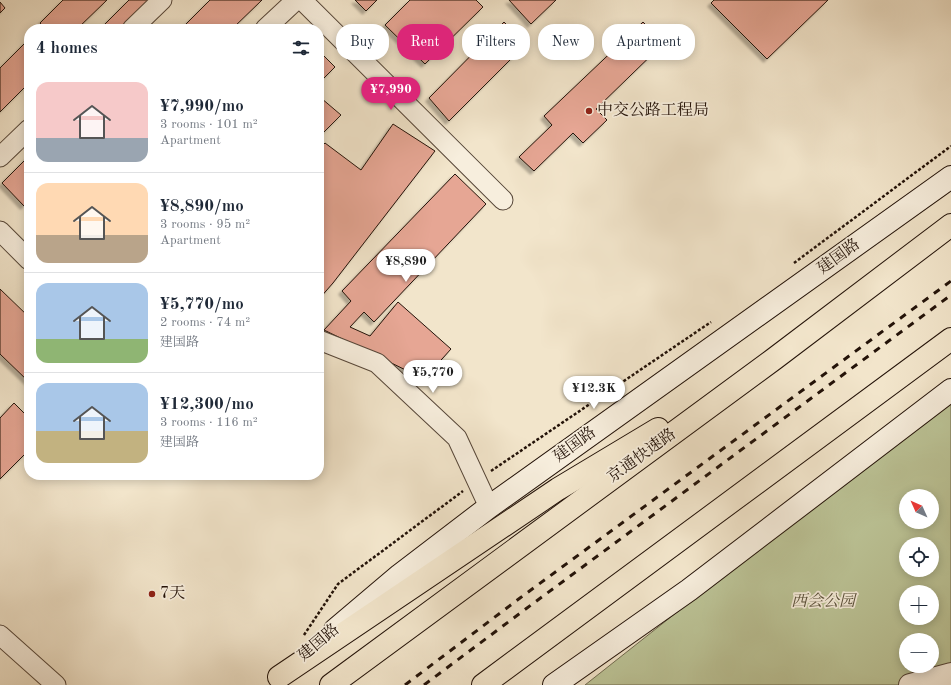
<!DOCTYPE html>
<meta charset="utf-8">
<style>
:root{--surface:#fff;--page:#f2f2f3;--text:#1f2937;--muted:#747a83;--line:#e0e1e3;--accent:#db2777}
body{margin:0;font-family:"Old Standard TT","Noto Serif SC",serif;background:var(--page);color:var(--text);height:100vh;display:flex;flex-direction:column;font-size:15px;white-space:nowrap}
*{box-sizing:border-box;margin:0}
p{font-size:13px;color:var(--muted)}
.icon{flex:none;width:22px;height:22px;fill:none;stroke:currentColor;stroke-width:2;stroke-linecap:round;stroke-linejoin:round}
.map{position:relative;flex:1;overflow:hidden}
.side{position:absolute;left:24px;top:24px;width:300px;height:456px;display:flex;flex-direction:column;background:var(--surface);border-radius:16px;box-shadow:0 2px 10px #0003}
.side>*{flex:none}
.top-card{position:absolute;left:336px;top:24px;width:380px;height:36px;display:flex;gap:8px}
.needle{width:26px;rotate:315deg}
.tools{position:absolute;left:899px;top:489px;display:grid;gap:8px}
.tools a{display:grid;place-items:center;width:40px;height:40px;border-radius:50%;background:var(--surface);box-shadow:0 2px 10px #0003;font-size:20px}
.price{position:absolute;translate:-50% -34px;padding:0 9px;border-radius:14px;background:#fff;color:#222;font-size:13px;line-height:26px;filter:drop-shadow(0 1px 2px #0008)}
.price::after{content:'';position:absolute;left:50%;top:24px;width:12px;height:9px;margin-left:-6px;background:inherit;clip-path:polygon(0 0,100% 0,50% 100%)}
.price.current{background:var(--accent);color:#fff}
ul{padding:0;list-style:none}
li{display:flex;align-items:center;gap:12px;height:100px;padding:0 12px}
li+li{border-top:1px solid var(--line)}
li span{display:grid;place-items:center;flex:none;width:112px;height:80px;border-radius:12px;color:#555}
li>.icon{margin-inline-start:auto}
span .icon{width:48px;height:48px;fill:#fffc;stroke-width:1}
li b{font-size:17px}
h2{display:flex;justify-content:space-between;align-items:center;height:48px;padding:0 12px;font-size:17px}
.tag{padding:0 14px;border-radius:16px;background:var(--surface);box-shadow:0 2px 10px #0003;font-size:14px;line-height:36px}
.tag.current{background:var(--accent);color:#fff}
.map>svg:first-child{display:block}
</style>
<div class="map">
<svg width="951" height="685" viewBox="0 0 951 685">
<defs>
<filter id="shadow"><feDropShadow dx="-3.5" dy="3.5" stdDeviation="1" flood-color="#0004"/></filter>
</defs>
<rect width="100%" height="100%" fill="#f2e5cb"/>
<filter id="stains"><feTurbulence type="fractalNoise" baseFrequency=".005" numOctaves="4"/><feColorMatrix values="0 0 0 0 .2 0 0 0 0 .09 0 0 0 0 .02 0 0 0 .5 -.17"/></filter>
<radialGradient id="worn" r=".72"><stop offset=".6" stop-color="#630" stop-opacity="0"/><stop offset="1" stop-color="#630" stop-opacity=".3"/></radialGradient>
<path fill="#bcc497" stroke="#706b50" fill-rule="evenodd" d="M951,395V685H585ZM906,496H932V522H906ZM906,544H932V570H906ZM906,592H932V618H906ZM906,640H932V666H906Z"/>
<g fill="#e6a694" stroke="#231208" filter="url(#shadow)">
<polygon points="63,0 107,0 77,29 46,29 40,23"/>
<polygon points="129,0 156,0 126,29 100,29"/>
<polygon points="210,0 262,0 232,29 181,29"/>
<polygon points="355,0 377,0 366,11"/>
<polygon points="410,0 476,0 483,7 425,64 385,25"/>
<polygon points="509,0 556,0 531,24"/>
<polygon points="714,0 828,0 767,59 711,3"/>
<polygon points="0,2 5,8 0,13"/>
<polygon points="504,22 526,44 449,121 429,98"/>
<polygon points="643,22 664,43 596,109 607,120 583,143 573,133 534,171 519,157 552,125 544,116"/>
<polygon points="29,39 29,83 0,112 0,68"/>
<polygon points="319,51 335,67 319,83"/>
<polygon points="321,98 341,115 319,137 319,100"/>
<polygon points="393,124 435,151 333,283 319,299 319,149 325,143 361,170"/>
<polygon points="29,156 29,201 24,206 2,183"/>
<polygon points="455,174 486,204 374,322 364,312 350,327 370,336 398,302 451,349 424,379 324,330 351,301 342,291"/>
<polygon points="0,289 29,317 29,382 0,354"/>
<polygon points="14,403 29,418 29,450 0,479 0,418"/>
</g>
<g fill="none" stroke-linecap="round" stroke-linejoin="round">
<defs>
<g id="minor">
<polyline points="302,0 503,200"/>
<polyline points="132,29 162,0"/>
<polyline points="265,29 296,0"/>
<polyline points="0,157 29,129"/>
<polyline points="0,231 29,260"/>
<polyline points="319,340 377,363 457,438 489,507"/>
<polyline points="0,635 56,685"/>
</g>
<polyline id="tertiary" points="910,685 951,674"/>
<g id="secondary">
<polyline points="335,630 400,575 489,507 951,177"/>
<polyline points="554,685 689,590 951,390"/>
</g>
<g id="motorway">
<polyline points="279,677 558,489 658,429"/>
<polyline points="331,685 774,359 951,225"/>
<polyline points="483,685 951,339"/>
</g>
</defs>
<use href="#minor" stroke="#574739" stroke-width="21"/>
<use href="#tertiary" stroke="#574739" stroke-width="24"/>
<use href="#secondary" stroke="#231208" stroke-width="24"/>
<use href="#motorway" stroke="#231208" stroke-width="24"/>
<g stroke="#231208" stroke-width="2.5" stroke-dasharray="3 2" stroke-linecap="butt">
<polyline points="794,263 951,146"/>
<polyline points="491,471 711,322"/>
<polyline points="304,635 338,584 463,491"/>
</g>
<use href="#minor" stroke="#f7eedd" stroke-width="19"/>
<use href="#tertiary" stroke="#f7eedd" stroke-width="22"/>
<use href="#secondary" stroke="#f7eedd" stroke-width="22"/>
<use href="#motorway" stroke="#f2e5cb" stroke-width="22"/>
<g stroke="#231208" stroke-width="3" stroke-dasharray="7 7" stroke-linecap="butt">
<polyline points="405,685 520,598 951,281"/>
<polyline points="424,685 527,608 951,295"/>
</g>
</g>
<g fill="#8f2418" stroke="#f7eedd" stroke-width="1.5">
<circle cx="589" cy="111" r="4"/>
<circle cx="152" cy="594" r="4"/>
</g>
<g text-anchor="middle" dominant-baseline="central" stroke-width="3.5" stroke-linejoin="round" paint-order="stroke">
<g font-size="16" fill="#231208" stroke="#f7eedd" text-anchor="start">
<text x="597" y="111">中交公路工程局</text>
<text x="160" y="594">7天</text>
</g>
<g font-size="16" fill="#231208" stroke="#f7eedd">
<text transform="translate(839 257) rotate(-36)">建国路</text>
<text transform="translate(575 445) rotate(-36)">建国路</text>
<text transform="translate(642 456) rotate(-36)">京通快速路</text>
<text transform="translate(319 643) rotate(-40)">建国路</text>
</g>
<g font-size="16" font-style="italic" fill="#59503a" stroke="#f7eedd">
<text x="823" y="602">西会公园</text>
</g>
</g>
<rect width="100%" height="100%" filter="url(#stains)"/>
<rect width="100%" height="100%" fill="url(#worn)"/>
</svg>
<div class="tools">
<a><svg class="needle" viewBox="-14 -14 28 28"><path d="M0-13l5 13h-10z" fill="#e53935"/><path d="M0 13l5-13h-10z" fill="#747a83"/></svg></a>
<a><svg class="icon" aria-label="locate" viewBox="0 0 24 24"><circle cx="12" cy="12" r="6"/><path d="M12 2v4M12 18v4M2 12h4M18 12h4"/></svg></a>
<a>+</a>
<a>−</a>
</div>
<b class="price current" style="left:391px;top:111px">¥7,990</b>
<b class="price" style="left:406px;top:283px">¥8,890</b>
<b class="price" style="left:433px;top:394px">¥5,770</b>
<b class="price" style="left:594px;top:410px">¥12.3K</b>
<div class="top-card">
<a class="tag">Buy</a>
<a class="tag current">Rent</a>
<a class="tag">Filters</a>
<a class="tag">New</a>
<a class="tag">Apartment</a>
</div>
<section class="side">
<h2>4 homes<svg class="icon" aria-label="filters" viewBox="0 0 24 24"><path d="M4 7h16M4 17h16"/><circle cx="9" cy="7" r="2"/><circle cx="15" cy="17" r="2"/></svg></h2>
<ul>
<li><span style="background:linear-gradient(#f6c9c9 70%,#9aa5b1 0)"><svg class="icon" aria-label="home" viewBox="0 0 24 24"><path d="M3 11l9-7 9 7M6 9v11h12V9"/></svg></span><div><b>¥7,990/mo</b><p>3 rooms · 101 m²</p><p>Apartment</p></div></li>
<li><span style="background:linear-gradient(#ffd9b3 65%,#b9a48a 0)"><svg class="icon" aria-label="home" viewBox="0 0 24 24"><path d="M3 11l9-7 9 7M6 9v11h12V9"/></svg></span><div><b>¥8,890/mo</b><p>3 rooms · 95 m²</p><p>Apartment</p></div></li>
<li><span style="background:linear-gradient(#a9c7e8 70%,#8fb573 0)"><svg class="icon" aria-label="home" viewBox="0 0 24 24"><path d="M3 11l9-7 9 7M6 9v11h12V9"/></svg></span><div><b>¥5,770/mo</b><p>2 rooms · 74 m²</p><p>建国路</p></div></li>
<li><span style="background:linear-gradient(#a9c7e8 60%,#c2b280 0)"><svg class="icon" aria-label="home" viewBox="0 0 24 24"><path d="M3 11l9-7 9 7M6 9v11h12V9"/></svg></span><div><b>¥12,300/mo</b><p>3 rooms · 116 m²</p><p>建国路</p></div></li>
</ul>
</section>
</div>
